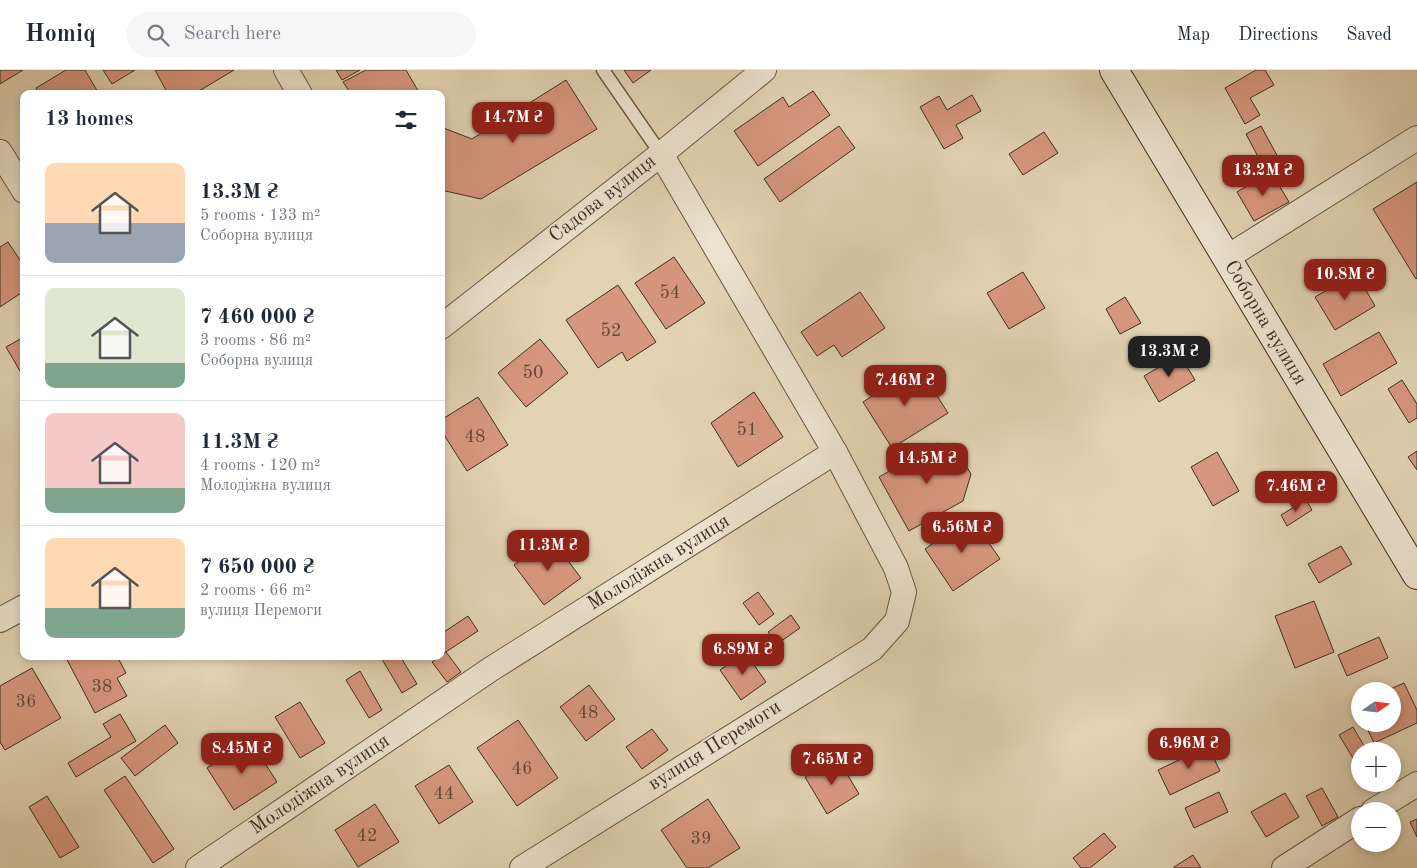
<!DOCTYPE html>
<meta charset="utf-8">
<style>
:root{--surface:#fff;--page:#f6f6f7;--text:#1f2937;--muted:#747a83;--line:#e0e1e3;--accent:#8f2418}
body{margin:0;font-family:"Old Standard TT",serif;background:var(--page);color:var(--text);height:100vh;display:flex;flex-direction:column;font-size:19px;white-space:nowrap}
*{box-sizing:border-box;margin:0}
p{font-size:16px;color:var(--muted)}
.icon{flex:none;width:28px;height:28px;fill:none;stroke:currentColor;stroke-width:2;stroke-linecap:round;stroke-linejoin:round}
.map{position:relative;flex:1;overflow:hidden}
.details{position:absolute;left:20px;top:20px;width:425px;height:570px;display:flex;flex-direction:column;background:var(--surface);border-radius:10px;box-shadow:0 2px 8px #0003}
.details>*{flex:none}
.needle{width:32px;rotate:76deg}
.buttons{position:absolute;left:1351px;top:612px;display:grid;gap:10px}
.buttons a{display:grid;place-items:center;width:50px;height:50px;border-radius:50%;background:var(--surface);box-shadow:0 2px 8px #0003;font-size:25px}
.price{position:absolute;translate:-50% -42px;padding:0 11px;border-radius:10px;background:var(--accent);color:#fff;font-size:16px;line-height:32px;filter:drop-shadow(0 1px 2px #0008)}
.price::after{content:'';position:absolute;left:50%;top:30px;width:15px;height:11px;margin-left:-8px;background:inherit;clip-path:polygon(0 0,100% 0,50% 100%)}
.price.selected{background:#222;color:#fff}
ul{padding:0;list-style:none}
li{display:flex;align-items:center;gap:15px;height:125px;padding:0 25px}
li+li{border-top:1px solid var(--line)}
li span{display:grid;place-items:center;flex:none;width:140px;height:100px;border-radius:10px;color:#555}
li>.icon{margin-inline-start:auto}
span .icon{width:60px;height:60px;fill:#fffc;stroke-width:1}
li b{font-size:21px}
h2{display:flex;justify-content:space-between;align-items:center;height:60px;padding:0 25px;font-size:21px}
header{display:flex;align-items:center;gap:30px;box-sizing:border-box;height:70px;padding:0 25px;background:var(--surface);border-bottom:1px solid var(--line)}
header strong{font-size:24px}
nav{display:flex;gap:28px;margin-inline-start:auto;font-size:18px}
.search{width:350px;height:45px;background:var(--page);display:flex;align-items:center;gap:12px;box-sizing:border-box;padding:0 18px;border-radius:28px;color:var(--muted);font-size:19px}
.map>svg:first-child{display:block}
</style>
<header>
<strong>Homiq</strong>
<div class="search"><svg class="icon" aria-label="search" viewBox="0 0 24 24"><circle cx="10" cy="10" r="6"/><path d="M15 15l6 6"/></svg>Search here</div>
<nav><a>Map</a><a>Directions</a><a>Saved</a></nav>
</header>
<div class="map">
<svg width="1417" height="798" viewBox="0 0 1417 798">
<rect width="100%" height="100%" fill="#e2d3b2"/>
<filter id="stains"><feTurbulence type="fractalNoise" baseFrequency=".004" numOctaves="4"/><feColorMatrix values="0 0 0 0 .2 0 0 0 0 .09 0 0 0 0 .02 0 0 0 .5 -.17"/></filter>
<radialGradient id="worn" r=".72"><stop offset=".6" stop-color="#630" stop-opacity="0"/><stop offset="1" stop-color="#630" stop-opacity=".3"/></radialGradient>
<g fill="#d7977e" stroke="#3d2e21">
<polygon points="0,0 23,0 0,14"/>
<polygon points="66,0 85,0 99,24 39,24 36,18"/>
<polygon points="103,0 135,0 112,14"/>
<polygon points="155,0 234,0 194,24 168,24"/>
<polygon points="336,0 360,0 342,10"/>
<polygon points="366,0 406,0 420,24 351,24 343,12"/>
<polygon points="624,0 651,0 633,13"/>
<polygon points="1256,0 1265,0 1274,15 1250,28 1260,45 1245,54 1225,18"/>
<polygon points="566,10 597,59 481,129 441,120 441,57 472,69"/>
<polygon points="813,21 830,45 758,96 734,61 783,27 789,37"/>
<polygon points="972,25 981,41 956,55 963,68 944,79 920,37 939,26 947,40"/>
<polygon points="839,56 855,78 780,132 764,109"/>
<polygon points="1261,56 1279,89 1264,98 1246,64"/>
<polygon points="1044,62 1058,83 1023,105 1009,84"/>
<polygon points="1271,102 1289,132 1254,151 1237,122"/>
<polygon points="1417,112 1417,208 1416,209 1373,139"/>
<polygon points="8,172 24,196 24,221 0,237 0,177"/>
<polygon points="674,187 705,233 666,259 635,213"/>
<polygon points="1023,202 1045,238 1009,259 987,223"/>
<polygon points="1356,203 1375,236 1335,260 1315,227"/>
<polygon points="618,215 656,272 627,291 622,282 598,298 566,250"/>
<polygon points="860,222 885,258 842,287 834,275 817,286 801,262"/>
<polygon points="1125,227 1141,253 1120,264 1106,239"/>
<polygon points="1379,262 1397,293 1341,326 1323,294"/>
<polygon points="24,267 24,308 6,277"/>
<polygon points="540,269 568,303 526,337 498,303"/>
<polygon points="1180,285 1195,310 1159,332 1144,306"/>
<polygon points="918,296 948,343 892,378 863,332"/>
<polygon points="1402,310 1417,334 1417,348 1409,353 1388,319"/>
<polygon points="754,322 783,367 738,397 711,353"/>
<polygon points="478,327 508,375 467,401 441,360 441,350"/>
<polygon points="938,373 952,383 960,386 971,404 963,431 909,461 879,407"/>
<polygon points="1417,381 1417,400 1408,387"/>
<polygon points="1217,382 1239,421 1213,436 1191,397"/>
<polygon points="1306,430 1312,440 1287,456 1281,445"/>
<polygon points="971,447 1000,489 953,521 925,479"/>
<polygon points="551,468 581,508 544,535 514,495"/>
<polygon points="1341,476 1352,494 1319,513 1308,494"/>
<polygon points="758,522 774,544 759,555 743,533"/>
<polygon points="1314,531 1334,582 1295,598 1275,546"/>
<polygon points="791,545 800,558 777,574 768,562"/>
<polygon points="468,546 478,561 441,585 441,564"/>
<polygon points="1379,567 1388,588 1347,606 1338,585"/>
<polygon points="446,582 461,602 447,612 432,592"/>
<polygon points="745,582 766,612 741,630 720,600"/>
<polygon points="65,586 117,586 126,603 117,608 127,626 95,643"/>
<polygon points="380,586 400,586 417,614 402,623"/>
<polygon points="32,598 61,648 5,680 0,672 0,616"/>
<polygon points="360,601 382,640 369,648 346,610"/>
<polygon points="1404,613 1417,640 1417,653 1374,673 1365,654 1392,654 1392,621 1386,621"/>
<polygon points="589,615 615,649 586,671 560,637"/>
<polygon points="300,632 325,673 300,688 275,647"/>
<polygon points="120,644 136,671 76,707 68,693 111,667 103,654"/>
<polygon points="518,650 558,708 517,736 477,678"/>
<polygon points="165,655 178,673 135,706 121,688"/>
<polygon points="1353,657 1367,681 1360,681 1360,697 1359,698 1339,665"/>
<polygon points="652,659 668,680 642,699 626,677"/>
<polygon points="250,670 277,712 234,740 207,698"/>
<polygon points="1208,676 1220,701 1170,725 1158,700"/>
<polygon points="837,687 859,724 827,744 805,707"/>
<polygon points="449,695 473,732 439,754 415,716"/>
<polygon points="125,706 174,779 153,793 104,720"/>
<polygon points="1322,718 1338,747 1322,756 1306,726"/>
<polygon points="1219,722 1228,742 1194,758 1185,738"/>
<polygon points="1285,723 1299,747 1266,767 1251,742"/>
<polygon points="47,726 79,777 60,788 29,737"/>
<polygon points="708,729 740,778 708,798 687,798 661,760"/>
<polygon points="375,734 399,772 358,797 335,760"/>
<polygon points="1417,749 1417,767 1410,752"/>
<polygon points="1104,763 1116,777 1090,798 1081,798 1073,788"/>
<polygon points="1193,785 1201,798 1174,798 1174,797"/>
</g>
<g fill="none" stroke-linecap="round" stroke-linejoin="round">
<defs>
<polyline id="service" points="603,0 661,84"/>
<g id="minor">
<polyline points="286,0 300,24"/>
<polyline points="0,82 24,121"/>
<polyline points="1226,188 1417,68"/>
<polyline points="441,257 661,84 764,0"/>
<polyline points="0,550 24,537"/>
<polyline points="1373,741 1417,714"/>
<polyline points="198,798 491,599 835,382"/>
<polyline points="522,798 872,579 897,551 904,522 896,498 835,382 661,84"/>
<polyline points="1284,798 1360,749"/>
</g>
<polyline id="secondary" points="1114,0 1417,505"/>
</defs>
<use href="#service" stroke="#665745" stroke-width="15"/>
<use href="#minor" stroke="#665745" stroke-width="26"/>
<use href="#secondary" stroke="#3d2e21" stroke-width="30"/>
<use href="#service" stroke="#ece2cd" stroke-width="12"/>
<use href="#minor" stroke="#ece2cd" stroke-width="24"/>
<use href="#secondary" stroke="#ece2cd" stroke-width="28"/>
</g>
<g text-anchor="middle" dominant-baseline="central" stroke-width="4" stroke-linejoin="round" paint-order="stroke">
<g font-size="18" fill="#644838">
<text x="670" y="223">54</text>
<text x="611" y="261">52</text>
<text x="533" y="303">50</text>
<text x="747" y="360">51</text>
<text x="475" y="367">48</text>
<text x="102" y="617">38</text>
<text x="26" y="632">36</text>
<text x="588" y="643">48</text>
<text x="522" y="699">46</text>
<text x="444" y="724">44</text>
<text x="367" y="766">42</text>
<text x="701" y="769">39</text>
</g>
<g font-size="20" fill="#3d2e21" stroke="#ece2cd">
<text transform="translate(603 129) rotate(-38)">Садова вулиця</text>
<text transform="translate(1265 253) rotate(59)">Соборна вулиця</text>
<text transform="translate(659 493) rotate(-32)">Молодіжна вулиця</text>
<text transform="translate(715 676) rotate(-32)">вулиця Перемоги</text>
<text transform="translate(320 715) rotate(-34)">Молодіжна вулиця</text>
</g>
</g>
<rect width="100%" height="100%" filter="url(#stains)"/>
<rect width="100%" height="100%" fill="url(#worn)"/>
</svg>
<div class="buttons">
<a><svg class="needle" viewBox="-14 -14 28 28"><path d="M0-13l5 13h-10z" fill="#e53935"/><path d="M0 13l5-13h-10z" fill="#747a83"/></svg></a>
<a>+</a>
<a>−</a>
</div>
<b class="price" style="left:513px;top:74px">14.7M ₴</b>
<b class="price" style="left:1263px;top:127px">13.2M ₴</b>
<b class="price" style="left:1345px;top:231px">10.8M ₴</b>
<b class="price selected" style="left:1169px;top:308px">13.3M ₴</b>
<b class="price" style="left:905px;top:337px">7.46M ₴</b>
<b class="price" style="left:927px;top:415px">14.5M ₴</b>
<b class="price" style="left:1296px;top:443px">7.46M ₴</b>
<b class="price" style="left:962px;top:484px">6.56M ₴</b>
<b class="price" style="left:548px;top:502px">11.3M ₴</b>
<b class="price" style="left:743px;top:606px">6.89M ₴</b>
<b class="price" style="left:1189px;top:700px">6.96M ₴</b>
<b class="price" style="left:242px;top:705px">8.45M ₴</b>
<b class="price" style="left:832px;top:716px">7.65M ₴</b>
<section class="details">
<h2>13 homes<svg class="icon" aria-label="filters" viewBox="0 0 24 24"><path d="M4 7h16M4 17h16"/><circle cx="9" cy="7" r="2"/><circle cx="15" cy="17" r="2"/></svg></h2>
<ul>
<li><span style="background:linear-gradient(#ffd9b3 60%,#9aa5b1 0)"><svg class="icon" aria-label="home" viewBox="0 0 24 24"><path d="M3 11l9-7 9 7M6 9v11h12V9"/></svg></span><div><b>13.3M ₴</b><p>5 rooms · 133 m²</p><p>Соборна вулиця</p></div></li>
<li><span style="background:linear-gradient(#dfe7d0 75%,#7fa58c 0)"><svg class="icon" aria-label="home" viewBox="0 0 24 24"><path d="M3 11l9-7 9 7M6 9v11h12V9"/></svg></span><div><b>7 460 000 ₴</b><p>3 rooms · 86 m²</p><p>Соборна вулиця</p></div></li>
<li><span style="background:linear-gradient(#f6c9c9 75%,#7fa58c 0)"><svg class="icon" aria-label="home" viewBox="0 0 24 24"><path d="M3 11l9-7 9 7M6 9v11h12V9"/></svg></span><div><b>11.3M ₴</b><p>4 rooms · 120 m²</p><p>Молодіжна вулиця</p></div></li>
<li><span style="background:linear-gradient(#ffd9b3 70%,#7fa58c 0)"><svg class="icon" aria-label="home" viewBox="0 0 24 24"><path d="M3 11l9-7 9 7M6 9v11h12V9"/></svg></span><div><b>7 650 000 ₴</b><p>2 rooms · 66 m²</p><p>вулиця Перемоги</p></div></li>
</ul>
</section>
</div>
